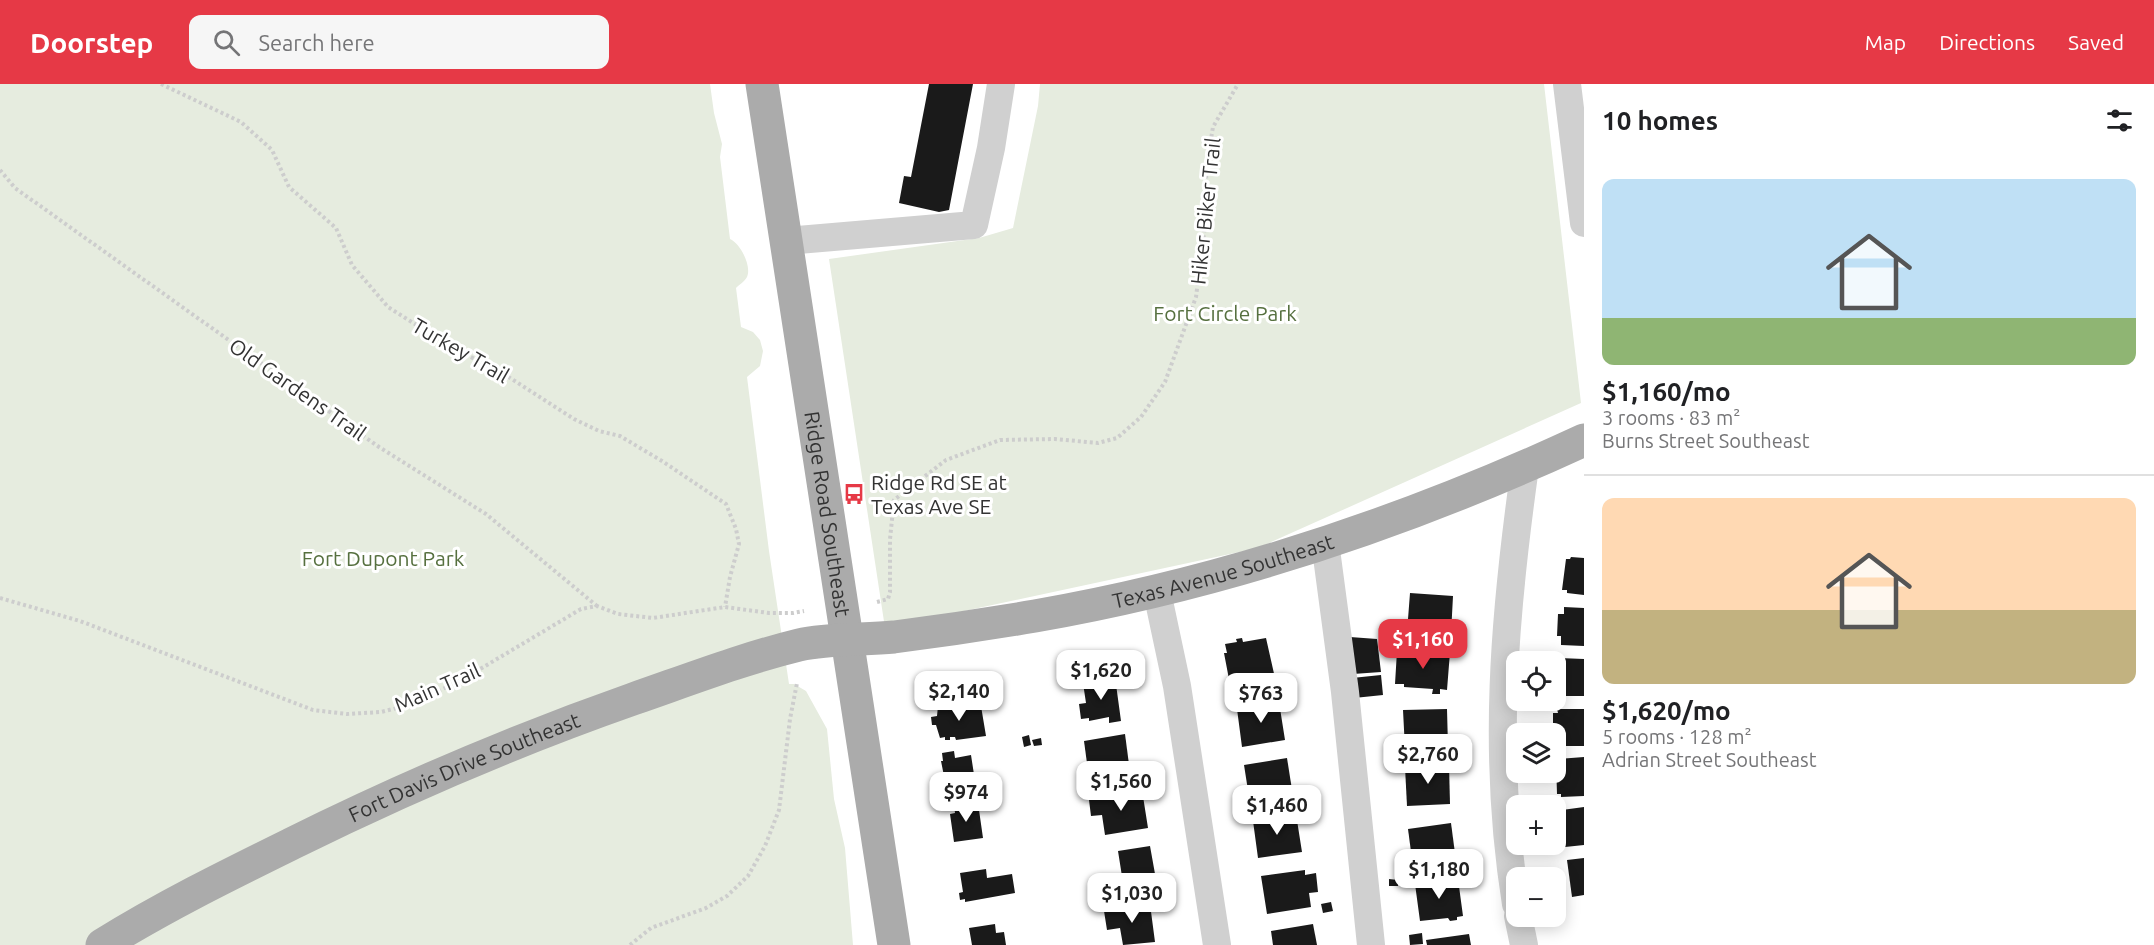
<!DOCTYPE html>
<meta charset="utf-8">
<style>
:root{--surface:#fff;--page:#f6f6f6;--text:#202124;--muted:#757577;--line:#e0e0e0;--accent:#e63946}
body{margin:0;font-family:Ubuntu,sans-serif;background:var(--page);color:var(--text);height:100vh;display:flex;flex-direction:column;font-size:22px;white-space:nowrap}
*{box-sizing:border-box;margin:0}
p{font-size:20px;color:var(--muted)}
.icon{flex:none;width:33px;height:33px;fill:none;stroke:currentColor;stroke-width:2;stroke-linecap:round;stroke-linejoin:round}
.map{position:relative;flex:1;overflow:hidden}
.panel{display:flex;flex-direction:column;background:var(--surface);width:570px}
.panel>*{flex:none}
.buttons{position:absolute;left:1506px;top:567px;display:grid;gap:12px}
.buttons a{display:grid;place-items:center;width:60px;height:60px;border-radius:12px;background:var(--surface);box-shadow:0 3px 15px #0003;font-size:30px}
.price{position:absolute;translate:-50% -51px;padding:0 14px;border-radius:12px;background:#fff;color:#222;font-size:20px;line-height:39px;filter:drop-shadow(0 2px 3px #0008)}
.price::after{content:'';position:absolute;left:50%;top:36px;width:18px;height:14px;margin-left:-9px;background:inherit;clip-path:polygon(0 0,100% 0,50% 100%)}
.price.selected{background:var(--accent);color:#fff}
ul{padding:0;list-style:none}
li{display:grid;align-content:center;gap:12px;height:318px;padding:0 18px}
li+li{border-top:2px solid var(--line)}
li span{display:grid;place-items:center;height:186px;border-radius:12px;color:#555}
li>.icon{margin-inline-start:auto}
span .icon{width:108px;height:108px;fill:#fffc;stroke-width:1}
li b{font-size:26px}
h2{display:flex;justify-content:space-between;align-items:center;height:72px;padding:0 18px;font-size:26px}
header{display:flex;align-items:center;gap:36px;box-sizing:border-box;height:84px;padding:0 30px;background:var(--accent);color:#fff}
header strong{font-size:28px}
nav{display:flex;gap:33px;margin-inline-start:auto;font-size:21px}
.search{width:420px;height:54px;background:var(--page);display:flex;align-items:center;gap:15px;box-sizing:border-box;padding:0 21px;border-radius:12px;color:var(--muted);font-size:22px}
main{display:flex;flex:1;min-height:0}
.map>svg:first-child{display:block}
</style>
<header>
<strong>Doorstep</strong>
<div class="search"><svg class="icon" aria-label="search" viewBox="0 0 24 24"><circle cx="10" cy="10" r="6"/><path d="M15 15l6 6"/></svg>Search here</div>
<nav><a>Map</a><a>Directions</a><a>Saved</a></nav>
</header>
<main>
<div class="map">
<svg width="1584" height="861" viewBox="0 0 1584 861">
<rect width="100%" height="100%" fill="#fff"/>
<g fill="#e6ecdf">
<path d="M0,0H710L714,29L722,60L720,73L730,155C740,159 752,182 747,193C745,197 739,201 736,204L741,243L753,248L760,256L763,267L760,282L747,293L769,467L789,600H794L806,607L827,645L834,715L845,764L853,861H0Z"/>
<polygon points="1040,0 1544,0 1581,319 1258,464 885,544 829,175 979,154 1013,144 1038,22"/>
</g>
<g fill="#1a1a1a">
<polygon points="929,0 973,0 949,126 939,128 899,119 904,92 911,93"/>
<polygon points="1571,473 1584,474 1584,511 1567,509 1567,506 1562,506 1566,475 1570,475"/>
<polygon points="1410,509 1453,512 1451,550 1444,549 1443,553 1436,552 1437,549 1407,548"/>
<polygon points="1564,523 1584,524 1584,562 1561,561 1561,552 1557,552 1558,530 1564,530"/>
<polygon points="1350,553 1377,555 1381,588 1353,590"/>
<polygon points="1242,554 1243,558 1266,554 1277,603 1232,611 1224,569 1227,569 1225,560 1237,558 1236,555"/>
<polygon points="1406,565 1450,568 1447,606 1440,605 1440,610 1432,610 1433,605 1404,603 1404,600 1395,600 1397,567 1406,568"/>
<polygon points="1559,574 1584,575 1584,612 1558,612 1559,608 1556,607 1556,595 1559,595 1559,591 1556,590 1556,579 1559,579"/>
<polygon points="1381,591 1383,611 1354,614 1352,594"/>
<polygon points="1115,593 1121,637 1109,639 1109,633 1089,637 1089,634 1081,635 1079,620 1086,619 1083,599"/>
<polygon points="1279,618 1285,656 1242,663 1237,625 1242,625 1242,620 1249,619 1249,623"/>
<polygon points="955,619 955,622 964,621 965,625 981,622 986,652 956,656 955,653 950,653 950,656 945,656 945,653 940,654 936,641 932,641 931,633 937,632 938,622"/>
<polygon points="1447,625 1448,663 1445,663 1445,669 1434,669 1434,664 1405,665 1403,626"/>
<polygon points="1557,625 1584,625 1584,662 1558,662 1558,660 1556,660 1556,650 1553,650 1553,629 1558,629"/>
<polygon points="1125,650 1130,688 1089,694 1084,657"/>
<polygon points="1029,651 1031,661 1024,663 1022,653"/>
<polygon points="1041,654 1042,661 1034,662 1032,656"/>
<polygon points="954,667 955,674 971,671 975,697 946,702 941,677 943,677 942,669"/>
<polygon points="1584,673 1584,712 1561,713 1561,710 1557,710 1556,677 1558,677 1558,675"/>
<polygon points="1287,674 1293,712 1250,719 1244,681"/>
<polygon points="1449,681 1450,720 1407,722 1405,683"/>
<polygon points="1142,706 1148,744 1105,751 1102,731 1091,732 1089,716 1095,715 1094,713"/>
<polygon points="971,718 972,727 979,726 983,754 954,758 950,730 955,729 954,721"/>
<polygon points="1584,723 1584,761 1565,763 1565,759 1561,759 1559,745 1564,745 1562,726"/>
<polygon points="1296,730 1302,768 1258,774 1253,737 1260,736 1260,732 1268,731 1268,734"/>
<polygon points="1451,739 1456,777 1413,783 1408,745"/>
<polygon points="1150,762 1157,801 1154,801 1155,807 1144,808 1143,802 1124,805 1118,767"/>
<polygon points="1584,774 1584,811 1572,813 1567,776"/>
<polygon points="986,785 987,794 1012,790 1015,809 965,818 965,815 960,816 959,809 963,808 960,789"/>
<polygon points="1305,786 1305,791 1316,789 1318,808 1309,809 1311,823 1267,830 1261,792"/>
<polygon points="1389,795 1398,796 1398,802 1389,802"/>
<polygon points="1458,795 1463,832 1457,833 1457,836 1450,837 1448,834 1420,837 1415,800"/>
<polygon points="1331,818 1333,827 1323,829 1321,820"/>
<polygon points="1150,820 1155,858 1123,861 1120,844 1107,846 1104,827"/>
<polygon points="995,840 996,849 1004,848 1006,861 972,861 969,844"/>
<polygon points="1313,840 1317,861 1273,861 1271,847"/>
<polygon points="1422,849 1423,860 1410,861 1409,851"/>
<polygon points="1469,850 1471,861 1427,861 1426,856"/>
</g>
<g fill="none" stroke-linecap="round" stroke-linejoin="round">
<g stroke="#cdcdcd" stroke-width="4" stroke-dasharray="3 3" stroke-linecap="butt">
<polyline points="161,0 241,38 272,66 289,103 336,144 352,181 388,223 448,261 507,292 574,335 599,347 620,352 662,377 726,420 736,445 739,460 730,493 725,523"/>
<polyline points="0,86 15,104 379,363 486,430 597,522"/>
<polyline points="0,514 80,537 313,626 347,630 381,628 405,622 460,597 581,525 597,522 618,530 653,534 725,523 769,529 793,529 804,527"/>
<polyline points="877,518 888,515 890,508 890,455 894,416 946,376 1000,356 1055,355 1098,359 1117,354 1141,333 1165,298 1196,213 1207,126 1206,85 1213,43 1238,0"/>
<polyline points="630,861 651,844 706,824 727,812 748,792 765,762 779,726 790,635 797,599"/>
</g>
<g stroke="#d0d0d0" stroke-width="28">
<polyline points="1567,0 1584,139"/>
<polyline points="786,157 974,141 991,64 1001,0"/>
<polyline points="1325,458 1345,608 1371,861"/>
<polyline points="1157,508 1177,602 1217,861"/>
<path d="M1516,820C1492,671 1504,532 1525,383"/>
<polyline points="1518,832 1524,861"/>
</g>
<g stroke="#ababab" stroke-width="33">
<path id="s1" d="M762,0L894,861"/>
<path id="s2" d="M102,861C163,823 226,792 291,760C402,705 516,656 633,615C688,596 742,575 799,561C828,554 863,556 894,553C941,547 988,540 1035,532C1225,499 1409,437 1584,356"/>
</g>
</g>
<defs>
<symbol id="bus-bare" viewBox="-9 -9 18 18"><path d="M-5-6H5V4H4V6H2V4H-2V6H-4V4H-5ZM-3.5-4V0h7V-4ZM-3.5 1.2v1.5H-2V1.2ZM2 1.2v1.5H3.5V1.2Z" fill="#e63946" stroke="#fff" stroke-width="2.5" paint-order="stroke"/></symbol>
</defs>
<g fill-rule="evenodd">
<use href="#bus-bare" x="839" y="395" width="30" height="30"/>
</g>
<g text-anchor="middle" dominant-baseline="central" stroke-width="6" stroke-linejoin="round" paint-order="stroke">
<g font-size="21" fill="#333" stroke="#fff">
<text transform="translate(1205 127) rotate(-84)">Hiker Biker Trail</text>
<text transform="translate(461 266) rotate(30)">Turkey Trail</text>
<text transform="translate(298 305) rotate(35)">Old Gardens Trail</text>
<text stroke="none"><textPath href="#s1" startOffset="435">Ridge Road Southeast</textPath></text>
<text stroke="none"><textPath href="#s2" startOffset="1192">Texas Avenue Southeast</textPath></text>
<text transform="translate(437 603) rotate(-24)">Main Trail</text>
<text stroke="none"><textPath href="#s2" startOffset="404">Fort Davis Drive Southeast</textPath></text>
</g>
<g font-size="21" fill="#56703f" stroke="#fff">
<text x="1225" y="229">Fort Circle Park</text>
<text x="383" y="474">Fort Dupont Park</text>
</g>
<g font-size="21" fill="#333" stroke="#fff" text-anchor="start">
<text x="871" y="398">Ridge Rd SE at<tspan x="871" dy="24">Texas Ave SE</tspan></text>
</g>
</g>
</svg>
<div class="buttons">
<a><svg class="icon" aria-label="locate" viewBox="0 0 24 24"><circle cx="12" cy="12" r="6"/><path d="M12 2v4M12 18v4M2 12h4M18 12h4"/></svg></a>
<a><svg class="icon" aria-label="layers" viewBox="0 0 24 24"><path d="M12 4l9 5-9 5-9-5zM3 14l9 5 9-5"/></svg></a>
<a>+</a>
<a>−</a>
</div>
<b class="price selected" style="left:1423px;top:586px">$1,160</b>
<b class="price" style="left:1101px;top:617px">$1,620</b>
<b class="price" style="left:959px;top:638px">$2,140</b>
<b class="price" style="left:1261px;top:640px">$763</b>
<b class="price" style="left:1428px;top:701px">$2,760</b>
<b class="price" style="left:1121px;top:728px">$1,560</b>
<b class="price" style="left:966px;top:739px">$974</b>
<b class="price" style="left:1277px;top:752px">$1,460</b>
<b class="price" style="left:1439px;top:816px">$1,180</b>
<b class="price" style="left:1132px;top:840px">$1,030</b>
</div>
<section class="panel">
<h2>10 homes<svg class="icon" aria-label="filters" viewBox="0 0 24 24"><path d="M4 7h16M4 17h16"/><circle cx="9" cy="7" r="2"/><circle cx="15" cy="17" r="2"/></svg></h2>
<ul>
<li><span style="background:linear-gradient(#bfe0f5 75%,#8fb573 0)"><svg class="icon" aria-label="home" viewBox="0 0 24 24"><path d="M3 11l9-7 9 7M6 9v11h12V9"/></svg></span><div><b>$1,160/mo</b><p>3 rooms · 83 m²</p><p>Burns Street Southeast</p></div></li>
<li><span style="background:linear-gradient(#ffd9b3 60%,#c2b280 0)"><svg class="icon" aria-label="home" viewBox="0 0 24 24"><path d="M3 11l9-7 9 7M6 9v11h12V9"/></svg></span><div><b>$1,620/mo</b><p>5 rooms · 128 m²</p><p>Adrian Street Southeast</p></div></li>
</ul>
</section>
</main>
